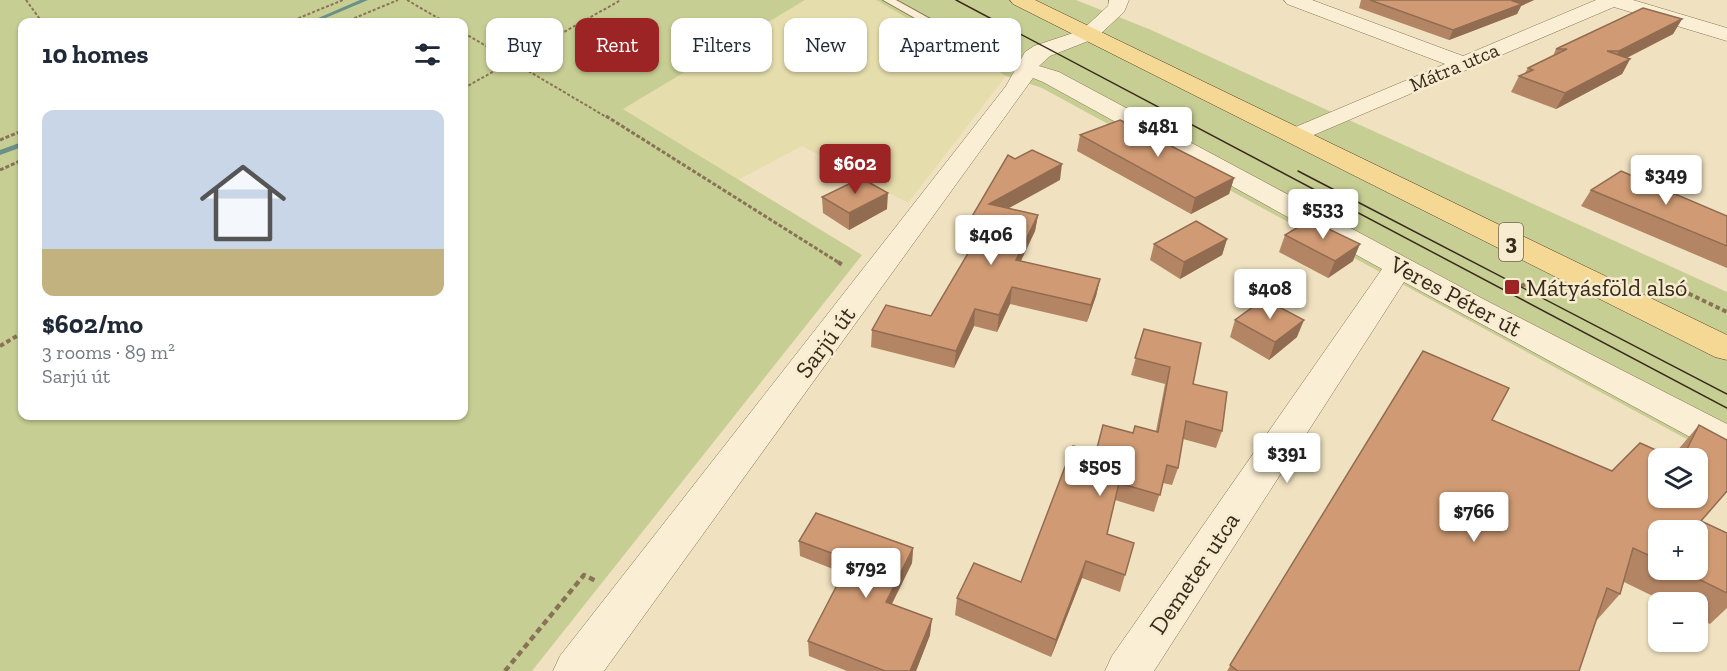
<!DOCTYPE html>
<meta charset="utf-8">
<style>
:root{--surface:#fff;--page:#f2f2f3;--text:#1f2937;--muted:#747a83;--accent:#9c2424}
body{margin:0;font-family:"Zilla Slab",serif;background:var(--page);color:var(--text);height:100vh;display:flex;flex-direction:column;font-size:22px;white-space:nowrap}
*{box-sizing:border-box;margin:0}
p{font-size:20px;color:var(--muted)}
.icon{flex:none;width:33px;height:33px;fill:none;stroke:currentColor;stroke-width:2;stroke-linecap:round;stroke-linejoin:round}
.map{position:relative;flex:1;overflow:hidden}
.side{position:absolute;left:18px;top:18px;width:450px;height:402px;display:flex;flex-direction:column;background:var(--surface);border-radius:12px;box-shadow:0 2px 4px #0004}
.side>*{flex:none}
.hud{position:absolute;left:486px;top:18px;width:570px;height:54px;display:flex;gap:12px}
.controls{position:absolute;left:1648px;top:448px;display:grid;gap:12px}
.controls a{display:grid;place-items:center;width:60px;height:60px;border-radius:12px;background:var(--surface);box-shadow:0 2px 4px #0004;font-size:30px}
.price{position:absolute;translate:-50% -51px;padding:0 14px;border-radius:6px;background:#fff;color:#222;font-size:20px;line-height:39px;filter:drop-shadow(0 2px 3px #0008)}
.price::after{content:'';position:absolute;left:50%;top:36px;width:18px;height:14px;margin-left:-9px;background:inherit;clip-path:polygon(0 0,100% 0,50% 100%)}
.price.selected{background:var(--accent);color:#fff}
ul{padding:0;list-style:none}
li{display:grid;align-content:center;gap:12px;height:318px;padding:0 24px}
li span{display:grid;place-items:center;height:186px;border-radius:12px;color:#555}
li>.icon{margin-inline-start:auto}
span .icon{width:108px;height:108px;fill:#fffc;stroke-width:1}
li b{font-size:26px}
h2{display:flex;justify-content:space-between;align-items:center;height:72px;padding:0 24px;font-size:26px}
.tag{padding:0 21px;border-radius:12px;background:var(--surface);box-shadow:0 2px 4px #0004;font-size:21px;line-height:54px}
.tag.selected{background:var(--accent);color:#fff}
.map>svg:first-child{display:block}
</style>
<div class="map">
<svg width="1727" height="671" viewBox="0 0 1727 671">
<rect width="100%" height="100%" fill="#f0e2c0"/>
<polygon fill="#e6ddad" points="805,0 876,0 1006,76 908,203 802,146 738,180 622,108"/>
<g fill="#c7ce93" fill-rule="evenodd">
<path d="M0,0H805L623,109L862,255L532,671H0ZM22,22H464V416H22Z"/>
<polygon points="876,0 1076,0 1149,29 1727,292 1727,461 1042,88 1006,76"/>
</g>
<g fill="none" stroke-linecap="round" stroke-linejoin="round">
<g fill="#6a9087" fill-rule="evenodd">
<polygon points="360,0 368,0 316,22 309,22"/>
<polygon points="22,142 22,147 0,155 0,150"/>
</g>
<defs>
<polygon id="service" points="883,0 896,0 990,52 1031,69 1021,72 982,56"/>
<g id="minor">
<polygon points="1109,0 1129,0 1124,12 1096,38 1050,56 1039,66 1059,72 1487,301 1727,424 1727,454 1714,450 1404,282 1154,671 1105,671 1112,656 1382,269 1043,82 1033,78 604,671 553,671 560,656 1006,86 1025,52 1034,46 1082,30 1108,6"/>
<polygon points="1284,0 1312,0 1463,56 1596,0 1633,0 1727,28 1727,41 1614,7 1295,143 1286,141 1283,136 1286,131 1445,64 1287,4"/>
</g>
<polygon id="primary" points="1010,0 1035,0 1727,335 1727,360 1715,357 1013,4"/>
</defs>
<use href="#service" stroke="#8a7257" stroke-width="2"/>
<use href="#minor" stroke="#8a7257" stroke-width="1"/>
<use href="#primary" stroke="#57402c" stroke-width="1"/>
<g stroke="#8a7257" stroke-width="2" stroke-dasharray="3 2" stroke-linecap="butt">
<polyline points="26,0 42,22"/>
<polyline points="407,0 445,22"/>
<polyline points="289,22 343,0"/>
<polyline points="345,22 398,0"/>
<polyline points="464,33 608,118"/>
<polyline points="464,88 621,0"/>
</g>
<g stroke="#8a7257" stroke-width="3" stroke-dasharray="4 2" stroke-linecap="butt">
<polyline points="606,116 841,264"/>
<polyline points="0,140 22,131"/>
<polyline points="0,170 22,160"/>
</g>
<g stroke="#8a7257" stroke-width="4" stroke-dasharray="4.5 3" stroke-linecap="butt">
<polyline points="838,262 844,266"/>
<polyline points="1675,287 1727,312"/>
<polyline points="1507,292 1528,283"/>
<polyline points="0,346 22,333"/>
</g>
<polyline stroke="#8a7257" stroke-width="4.5" stroke-dasharray="6 4" stroke-linecap="butt" points="505,671 584,575 598,582"/>
<use href="#service" fill="#faefd4" fill-rule="evenodd"/>
<use href="#minor" fill="#faefd4" fill-rule="evenodd"/>
<use href="#primary" fill="#f6d895" fill-rule="evenodd"/>
<g stroke="#392a1c" stroke-width="1.5">
<polyline points="956,0 1727,408"/>
<polyline points="1298,171 1727,394"/>
</g>
</g>
<g fill="#b38564" fill-rule="evenodd">
<polygon points="1361,0 1534,0 1521,6 1517,14 1449,40 1359,8"/>
<polygon points="1682,19 1673,34 1627,58 1630,59 1622,74 1556,109 1511,92 1519,76 1525,73 1528,68 1553,56 1556,49"/>
<polygon points="1080,135 1234,178 1229,194 1191,214 1077,151"/>
<polygon points="1060,180 1009,208 1038,215 1035,231 1021,261 1100,279 1096,296 1087,322 1010,304 997,332 974,326 954,368 871,347 872,330 931,316 971,248 963,246 964,230"/>
<polygon points="1591,190 1727,216 1727,268 1581,206"/>
<polygon points="822,197 887,209 849,230 823,213"/>
<polygon points="1285,235 1353,261 1328,278 1279,252"/>
<polygon points="1227,239 1222,255 1180,279 1150,260 1154,244"/>
<polygon points="1235,320 1297,337 1269,360 1230,337"/>
<polygon points="1144,329 1193,384 1222,431 1216,448 1183,439 1178,468 1172,485 1163,483 1154,512 1115,500 1107,534 1134,543 1120,592 1082,578 1051,657 955,615 957,598 1021,582 1096,452 1133,433 1156,431 1165,384 1131,375"/>
<path d="M1423,351L1509,388L1492,420L1612,471L1640,443L1673,458L1676,452L1699,425L1727,440V491L1701,521L1727,533V608L1710,624L1698,618V603H1667L1624,582L1620,594L1596,621L1579,671H1227ZM1659,459H1698V498H1659ZM1659,531H1698V570H1659Z"/>
<polygon points="799,541 913,548 912,563 892,604 930,635 916,671 847,671 809,656 808,641 843,573 800,556"/>
</g>
<g fill="#926c51">
<polygon points="1515,0 1534,0 1521,6 1517,14 1449,40 1453,30"/>
<polygon points="1682,19 1673,34 1610,66 1619,51"/>
<polygon points="1630,59 1622,74 1556,109 1565,93"/>
<polygon points="1062,164 1060,180 987,220 989,204"/>
<polygon points="1234,178 1229,194 1191,214 1195,198"/>
<polygon points="888,193 887,209 849,230 849,213"/>
<polygon points="1038,215 1035,231 1013,277 1016,260"/>
<polygon points="1227,239 1222,255 1180,279 1184,262"/>
<polygon points="1360,244 1353,261 1328,278 1335,261"/>
<polygon points="1100,279 1096,296 1087,322 1091,305"/>
<polygon points="1012,287 1010,304 997,332 999,315"/>
<polygon points="975,309 974,326 954,368 956,351"/>
<polygon points="1304,320 1297,337 1269,360 1275,342"/>
<polygon points="913,548 912,563 885,617 886,602"/>
<polygon points="1086,561 1082,578 1051,657 1056,640"/>
<polygon points="932,619 930,635 916,671 910,671"/>
</g>
<g fill="#d09b74" stroke="#926c51" stroke-width="1.5">
<polygon points="1370,0 1515,0 1513,1 1522,4 1453,30"/>
<polygon points="1643,8 1682,19 1619,51 1607,51 1630,59 1565,93 1519,76 1533,70 1528,68 1567,49 1556,49"/>
<polygon points="1120,120 1234,178 1195,198 1080,135"/>
<polygon points="1032,150 1062,164 989,204 1038,215 1016,260 1100,279 1091,305 1012,287 999,315 975,309 956,351 872,330 886,305 931,316 980,233 964,230 1008,155 1015,159"/>
<polygon points="1621,171 1727,216 1727,246 1591,190"/>
<polygon points="861,178 888,193 849,213 822,197"/>
<polygon points="1310,220 1360,244 1335,261 1285,235"/>
<polygon points="1196,221 1227,239 1184,262 1154,244"/>
<polygon points="1264,299 1304,320 1275,342 1235,320"/>
<polygon points="1144,329 1201,343 1193,384 1227,392 1222,431 1186,421 1178,468 1167,465 1160,495 1119,483 1107,534 1134,543 1125,575 1086,561 1056,640 957,598 974,563 1021,582 1073,446 1096,452 1103,425 1133,433 1135,426 1158,432 1170,367 1135,358"/>
<polygon points="1423,351 1509,388 1492,420 1612,471 1640,443 1676,459 1659,459 1659,498 1698,498 1698,459 1682,459 1699,425 1727,440 1727,491 1701,521 1727,533 1727,593 1680,570 1698,570 1698,531 1659,531 1659,560 1633,548 1620,594 1607,588 1579,671 1238,671 1230,665"/>
<polygon points="816,513 913,548 886,602 932,619 910,671 885,671 808,641 850,560 799,541"/>
</g>
<rect fill="#9c2424" stroke="#f7ecd0" stroke-width="2" x="1504" y="279" width="16" height="16" rx="3"/>
<g text-anchor="middle" dominant-baseline="central" stroke-width="5" stroke-linejoin="round" paint-order="stroke">
<g font-size="20" fill="#392a1c" stroke="#f7ecd0">
<text transform="translate(1454 67) rotate(-23)">Mátra utca</text>
</g>
<rect fill="#f7ecd0" stroke="#726452" stroke-width="1.5" x="1499" y="223" width="24" height="38" rx="4.5"/>
<g font-size="22" font-weight="bold" fill="#392a1c">
<text x="1511" y="242">3</text>
</g>
<g font-size="24" fill="#392a1c" stroke="#f7ecd0" text-anchor="start">
<text x="1526" y="287">Mátyásföld alsó</text>
</g>
<g font-size="24" fill="#392a1c" stroke="#f7ecd0">
<text transform="translate(1456 296) rotate(28)">Veres Péter út</text>
<text transform="translate(825 342) rotate(-53)">Sarjú út</text>
<text transform="translate(1194 573) rotate(-56)">Demeter utca</text>
</g>
</g>
</svg>
<div class="controls">
<a><svg class="icon" aria-label="layers" viewBox="0 0 24 24"><path d="M12 4l9 5-9 5-9-5zM3 14l9 5 9-5"/></svg></a>
<a>+</a>
<a>−</a>
</div>
<b class="price" style="left:1158px;top:158px">$481</b>
<b class="price selected" style="left:855px;top:195px">$602</b>
<b class="price" style="left:1666px;top:206px">$349</b>
<b class="price" style="left:1323px;top:240px">$533</b>
<b class="price" style="left:991px;top:266px">$406</b>
<b class="price" style="left:1270px;top:320px">$408</b>
<b class="price" style="left:1287px;top:484px">$391</b>
<b class="price" style="left:1100px;top:497px">$505</b>
<b class="price" style="left:1474px;top:543px">$766</b>
<b class="price" style="left:866px;top:599px">$792</b>
<div class="hud">
<a class="tag">Buy</a>
<a class="tag selected">Rent</a>
<a class="tag">Filters</a>
<a class="tag">New</a>
<a class="tag">Apartment</a>
</div>
<section class="side">
<h2>10 homes<svg class="icon" aria-label="filters" viewBox="0 0 24 24"><path d="M4 7h16M4 17h16"/><circle cx="9" cy="7" r="2"/><circle cx="15" cy="17" r="2"/></svg></h2>
<ul>
<li><span style="background:linear-gradient(#c9d6e8 75%,#c2b280 0)"><svg class="icon" aria-label="home" viewBox="0 0 24 24"><path d="M3 11l9-7 9 7M6 9v11h12V9"/></svg></span><div><b>$602/mo</b><p>3 rooms · 89 m²</p><p>Sarjú út</p></div></li>
</ul>
</section>
</div>
